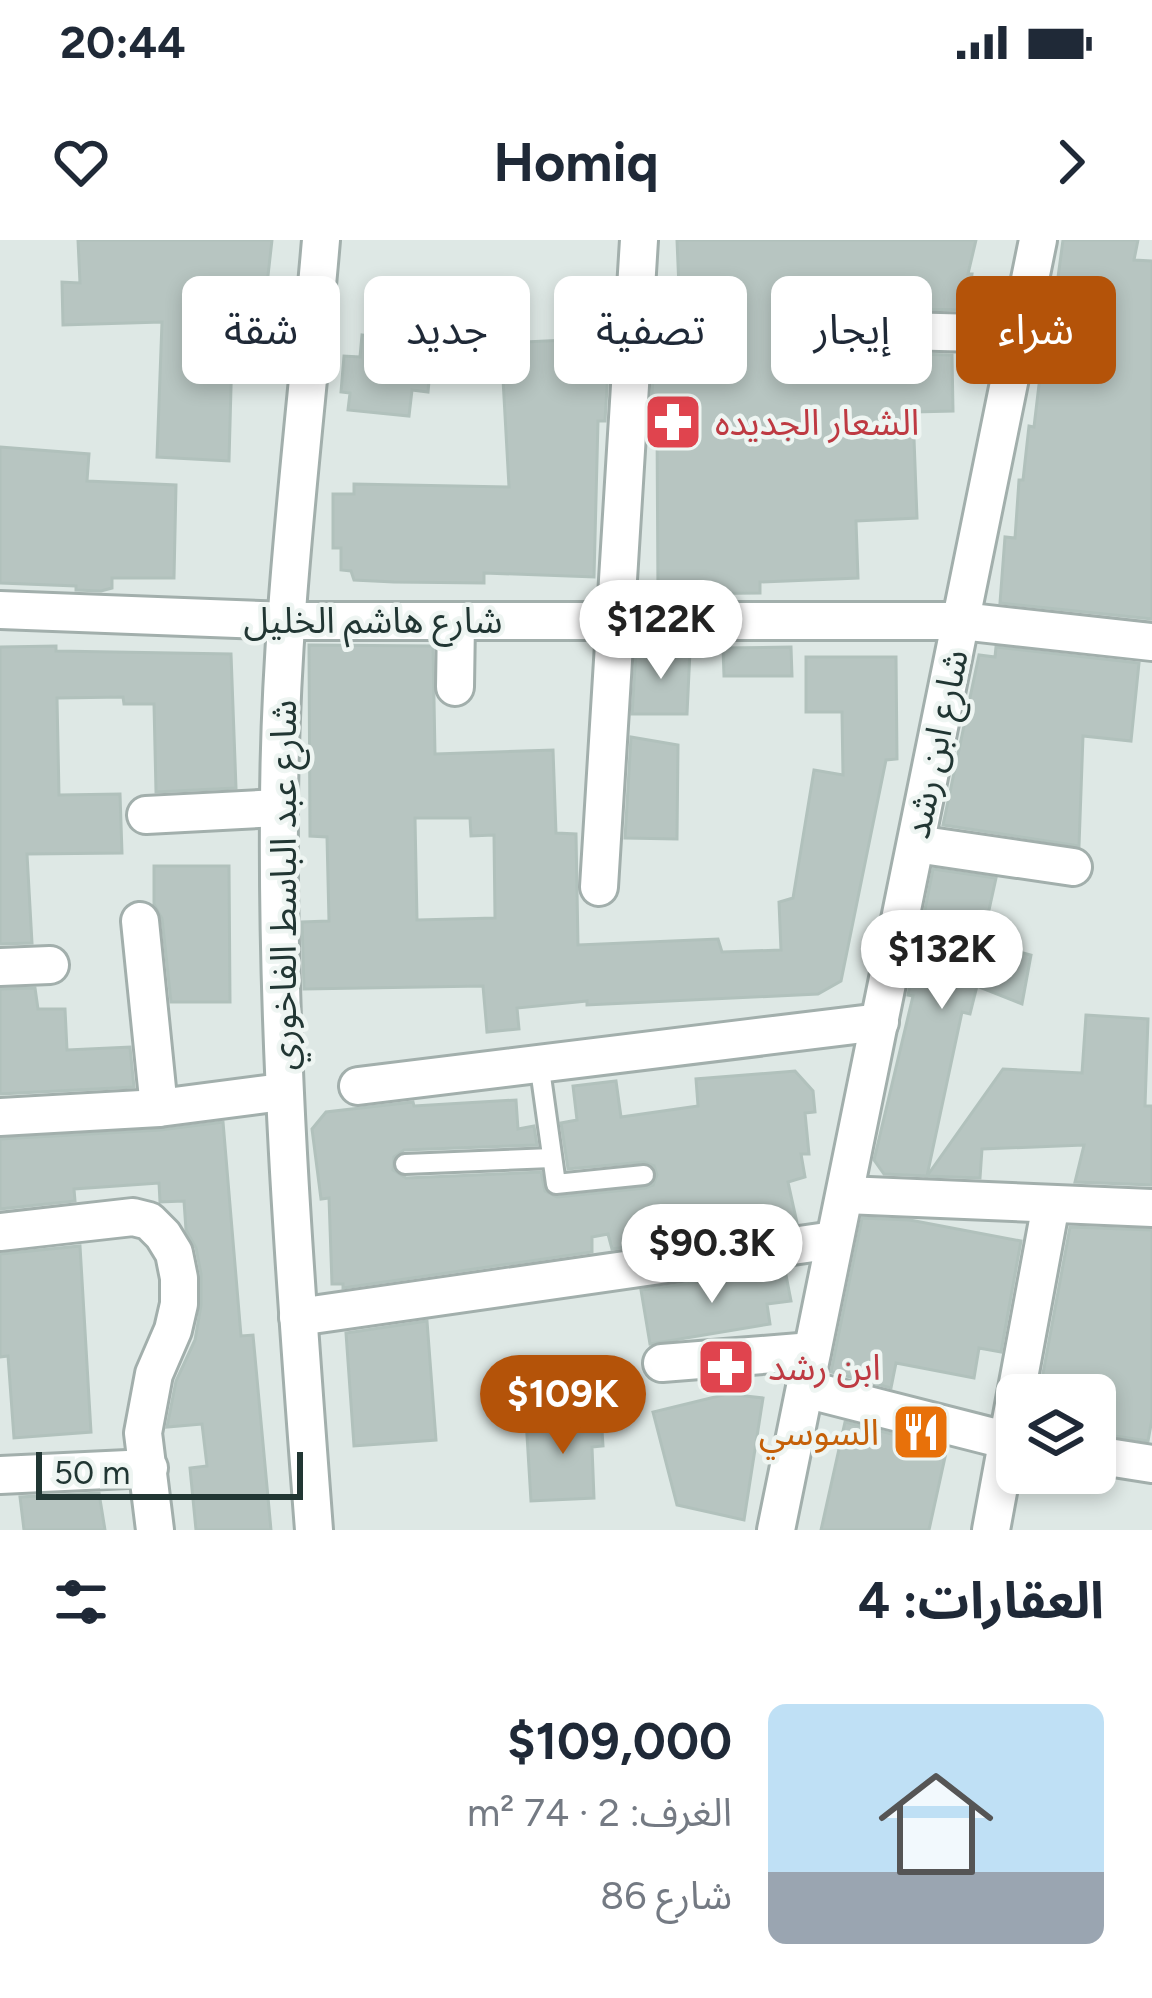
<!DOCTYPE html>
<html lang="ar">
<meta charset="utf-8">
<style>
:root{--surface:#fff;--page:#f6f6f7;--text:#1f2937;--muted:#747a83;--line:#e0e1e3;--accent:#b45309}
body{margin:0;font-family:Figtree,"Noto Sans Arabic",sans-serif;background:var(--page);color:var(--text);direction:rtl;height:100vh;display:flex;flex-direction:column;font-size:45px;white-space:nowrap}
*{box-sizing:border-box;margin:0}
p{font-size:39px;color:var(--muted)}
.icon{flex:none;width:66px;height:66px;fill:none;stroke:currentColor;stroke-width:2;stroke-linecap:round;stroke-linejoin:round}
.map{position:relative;height:1290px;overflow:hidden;direction:ltr}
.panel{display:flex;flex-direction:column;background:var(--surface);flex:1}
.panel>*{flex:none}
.banner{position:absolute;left:36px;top:36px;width:1080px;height:108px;direction:rtl;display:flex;gap:24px}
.buttons{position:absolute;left:996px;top:1134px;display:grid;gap:24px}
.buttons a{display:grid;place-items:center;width:120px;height:120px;border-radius:18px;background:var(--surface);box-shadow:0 6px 18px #0003;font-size:60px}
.scale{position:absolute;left:36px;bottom:30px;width:267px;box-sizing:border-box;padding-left:12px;border:6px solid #213633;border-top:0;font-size:33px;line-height:42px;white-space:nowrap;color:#213633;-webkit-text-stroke:9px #eef5f2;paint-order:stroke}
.price{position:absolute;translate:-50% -102px;padding:0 27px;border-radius:42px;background:#fff;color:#222;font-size:39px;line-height:78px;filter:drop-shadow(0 3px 6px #0008)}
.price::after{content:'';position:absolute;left:50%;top:72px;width:36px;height:27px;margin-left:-18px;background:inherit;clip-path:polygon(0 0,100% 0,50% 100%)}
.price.current{background:var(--accent);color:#fff}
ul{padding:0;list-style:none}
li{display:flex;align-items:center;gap:36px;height:300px;padding:0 48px}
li+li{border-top:3px solid var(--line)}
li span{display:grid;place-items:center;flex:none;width:336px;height:240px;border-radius:18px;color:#555}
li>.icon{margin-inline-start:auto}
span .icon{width:144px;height:144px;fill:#fffc;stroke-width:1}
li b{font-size:51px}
h2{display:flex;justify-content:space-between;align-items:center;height:144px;padding:0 48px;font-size:51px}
.pill{padding:0 42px;border-radius:18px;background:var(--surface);box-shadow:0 6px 18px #0003;font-size:42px;line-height:108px}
.pill.current{background:var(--accent);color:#fff}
.status{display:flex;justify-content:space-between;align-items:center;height:84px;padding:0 60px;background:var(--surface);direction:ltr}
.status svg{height:33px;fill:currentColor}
header{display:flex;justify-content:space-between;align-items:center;height:156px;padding:0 48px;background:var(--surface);font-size:54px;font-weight:700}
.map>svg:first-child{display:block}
</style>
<div class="status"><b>20:44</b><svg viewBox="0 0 49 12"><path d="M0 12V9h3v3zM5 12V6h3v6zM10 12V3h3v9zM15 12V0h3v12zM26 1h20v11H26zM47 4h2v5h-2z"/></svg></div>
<header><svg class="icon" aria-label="forward" viewBox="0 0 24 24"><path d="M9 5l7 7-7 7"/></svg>Homiq<svg class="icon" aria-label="heart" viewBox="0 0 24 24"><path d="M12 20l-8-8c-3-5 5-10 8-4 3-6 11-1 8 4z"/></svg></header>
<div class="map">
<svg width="1152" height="1290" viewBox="0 0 1152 1290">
<rect width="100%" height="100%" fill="#dee8e5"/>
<g fill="#b7c5c1" stroke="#b1c1bc" stroke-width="3" fill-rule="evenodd">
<polygon points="78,0 272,0 264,71 233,74 229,221 157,217 162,82 63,85 62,42 80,43"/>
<polygon points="677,0 976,0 968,34 972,34 968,70 904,69 909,45 794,45 793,111 952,115 953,171 913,172 917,278 856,281 858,338 760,342 760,353 658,354 657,182 650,182 656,95 681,96"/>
<polygon points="1063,0 1138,0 1134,20 1152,21 1152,379 1000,363 1005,297 1015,298 1019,240 1023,240 1029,186 1034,187 1043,111 1048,112"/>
<polygon points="362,95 407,100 405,117 431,120 428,152 412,150 409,176 348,170 350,153 341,152 344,116 360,117"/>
<polygon points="610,98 605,181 598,181 594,337 484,333 484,343 394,342 354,340 351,331 341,330 341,308 333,308 333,254 354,254 354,244 509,247 501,103"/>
<polygon points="0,207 89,214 87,241 176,245 174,338 112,338 112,348 101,351 76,350 76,346 0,343"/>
<path d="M309,405L433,406L435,514L553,510L556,593L576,594L578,705L718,699L722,712L781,710L779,662L793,658L814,530L843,535L842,472H806V417H896L897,519L886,520L841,741L818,754L587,765V761L517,768L519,789L487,792L483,746L304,749L302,682L329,681L327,597L310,596ZM415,578H470L471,596L494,595L495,678L417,680Z"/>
<polygon points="56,406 56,411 231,414 236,548 156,552 154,464 124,464 123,457 57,458 59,555 120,554 122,613 27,614 32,703 0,704 0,407"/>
<polygon points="791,407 792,436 724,436 723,408"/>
<polygon points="996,407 1139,423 1131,501 1083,496 1079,606 943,585 979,415 995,417"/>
<polygon points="636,409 690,411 687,474 632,474"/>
<polygon points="631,497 678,505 677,599 625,598"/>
<polygon points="154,626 229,626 230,762 171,762 162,679 154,664"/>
<polygon points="933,629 996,638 982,702 1031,715 1022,764 977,746 970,774 962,772 927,936 884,934 874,920 913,756 908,755"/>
<polygon points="35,748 38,769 65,769 67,810 130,807 134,847 0,854 0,749"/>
<polygon points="1086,775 1148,779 1145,866 1152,866 1152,945 1075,942 1084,905 982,909 980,938 927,936 1003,829 1082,833"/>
<polygon points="795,831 813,851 815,872 805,873 809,914 801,914 805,937 788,942 797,983 612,1009 608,994 592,997 592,1012 343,1048 343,1044 332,1044 329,958 321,959 312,889 326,872 413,862 414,866 516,860 518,889 534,886 537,905 404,910 394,917 393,930 406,938 541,932 545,951 557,957 645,948 653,945 657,935 654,926 644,922 568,929 561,883 577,880 573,846 616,841 621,877 698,866 696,839"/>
<polygon points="223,882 241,1096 253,1095 271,1290 196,1290 190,1228 207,1226 202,1184 167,1187 176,1141 195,1100 201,1065 201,1034 196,1008 186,990 184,961 160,962 159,943 74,949 75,961 0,969 0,899 160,890"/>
<polygon points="862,978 910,980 1021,1001 1001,1112 979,1108 974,1138 896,1123 891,1148 831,1132"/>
<polygon points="1070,987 1152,990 1152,1179 1148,1201 1095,1193 1095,1155 1039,1155"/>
<polygon points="80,1006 91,1192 14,1198 8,1116 0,1117 0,1014"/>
<polygon points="785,1030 791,1061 767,1064 770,1084 650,1104 641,1050"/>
<polygon points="427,1081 436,1200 354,1206 346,1093"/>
<polygon points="727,1154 763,1158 744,1280 677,1265 653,1172"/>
<polygon points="601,1175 603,1206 592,1207 594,1258 531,1261 526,1179"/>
<polygon points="845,1182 947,1208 929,1290 821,1290"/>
<polygon points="99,1253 105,1290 24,1290 20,1257"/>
</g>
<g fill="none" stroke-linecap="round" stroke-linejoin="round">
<defs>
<g id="service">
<polyline points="539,822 556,944 644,935"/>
<polyline points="405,924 552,918"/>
</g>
<g id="minor">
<polyline points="822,89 1019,94"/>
<polyline points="0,370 287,381 961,381 1152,402"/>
<polyline points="455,447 456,382"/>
<polyline points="146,575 278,568"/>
<polyline points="916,604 1073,627"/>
<polyline points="599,647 639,0"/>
<polyline points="140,681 159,868"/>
<polyline points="0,727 50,725"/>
<polyline points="358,846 880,782"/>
<polyline points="0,877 159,868 282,852"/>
<polyline points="845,955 1152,968"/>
<polyline points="0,992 133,977 149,981 163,995 174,1013 179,1038 179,1064 173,1090 154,1134 143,1193 155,1290"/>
<polyline points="298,1077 834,1000"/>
<polyline points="662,1123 812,1111"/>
<polyline points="805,1149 1017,1203"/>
<polyline points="1095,1215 1152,1224"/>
<polyline points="0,1235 149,1228"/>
<path d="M314,1290C296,1051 277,812 279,572C279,381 305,190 321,0"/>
<polyline points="776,1290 1038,0"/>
<polyline points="991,1290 1051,964"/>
</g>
</defs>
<use href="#service" stroke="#a2afac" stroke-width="24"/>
<use href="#minor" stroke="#a2afac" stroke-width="42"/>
<use href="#service" stroke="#fff" stroke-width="18"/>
<use href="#minor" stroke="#fff" stroke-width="36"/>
</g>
<defs>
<symbol id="pharmacy-square" viewBox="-11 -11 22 22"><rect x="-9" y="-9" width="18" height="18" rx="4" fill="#e0444e" stroke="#eef5f2"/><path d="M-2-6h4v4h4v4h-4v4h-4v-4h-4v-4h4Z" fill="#fff"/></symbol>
<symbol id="restaurant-square" viewBox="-11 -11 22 22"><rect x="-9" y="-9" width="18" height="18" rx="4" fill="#e8710a" stroke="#eef5f2"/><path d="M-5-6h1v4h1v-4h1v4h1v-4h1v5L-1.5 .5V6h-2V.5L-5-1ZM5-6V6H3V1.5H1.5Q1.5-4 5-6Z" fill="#fff"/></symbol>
</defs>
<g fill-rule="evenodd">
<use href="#pharmacy-square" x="640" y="149" width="66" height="66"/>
<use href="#pharmacy-square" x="693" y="1094" width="66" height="66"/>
<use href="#restaurant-square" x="888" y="1159" width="66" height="66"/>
</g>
<g text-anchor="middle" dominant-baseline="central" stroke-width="9" stroke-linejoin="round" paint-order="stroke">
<g font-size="36" fill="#be3a42" stroke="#eef5f2" text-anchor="start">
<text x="715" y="182">الشعار الجديده</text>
<text x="768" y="1127">ابن رشد</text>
</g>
<g font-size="36" fill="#213633" stroke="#eef5f2">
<text x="373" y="380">شارع هاشم الخليل</text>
<text transform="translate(936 504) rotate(-78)">شارع ابن رشد</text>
<text transform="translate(283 645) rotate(-90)">شارع عبد الباسط الفاخوري</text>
</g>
<g font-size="36" fill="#c56008" stroke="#eef5f2" text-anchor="end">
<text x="879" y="1192">السوسي</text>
</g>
</g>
</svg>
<div class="buttons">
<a><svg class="icon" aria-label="layers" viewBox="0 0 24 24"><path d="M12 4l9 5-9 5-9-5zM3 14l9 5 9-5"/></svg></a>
</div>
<div class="scale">50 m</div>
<b class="price" style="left:661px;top:442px">$122K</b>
<b class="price" style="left:942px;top:772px">$132K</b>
<b class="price" style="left:712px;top:1066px">$90.3K</b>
<b class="price current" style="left:563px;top:1217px">$109K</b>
<div class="banner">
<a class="pill current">شراء</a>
<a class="pill">إيجار</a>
<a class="pill">تصفية</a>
<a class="pill">جديد</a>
<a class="pill">شقة</a>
</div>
</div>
<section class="panel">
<h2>العقارات: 4<svg class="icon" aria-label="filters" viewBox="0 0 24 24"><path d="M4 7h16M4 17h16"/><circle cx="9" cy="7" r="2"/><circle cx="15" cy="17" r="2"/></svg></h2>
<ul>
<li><span style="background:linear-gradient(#bfe0f5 70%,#9aa5b1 0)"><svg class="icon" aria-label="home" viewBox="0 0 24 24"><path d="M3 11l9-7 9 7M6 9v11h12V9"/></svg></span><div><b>$109,000</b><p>الغرف: 2 · 74 m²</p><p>شارع 86</p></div></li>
</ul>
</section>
